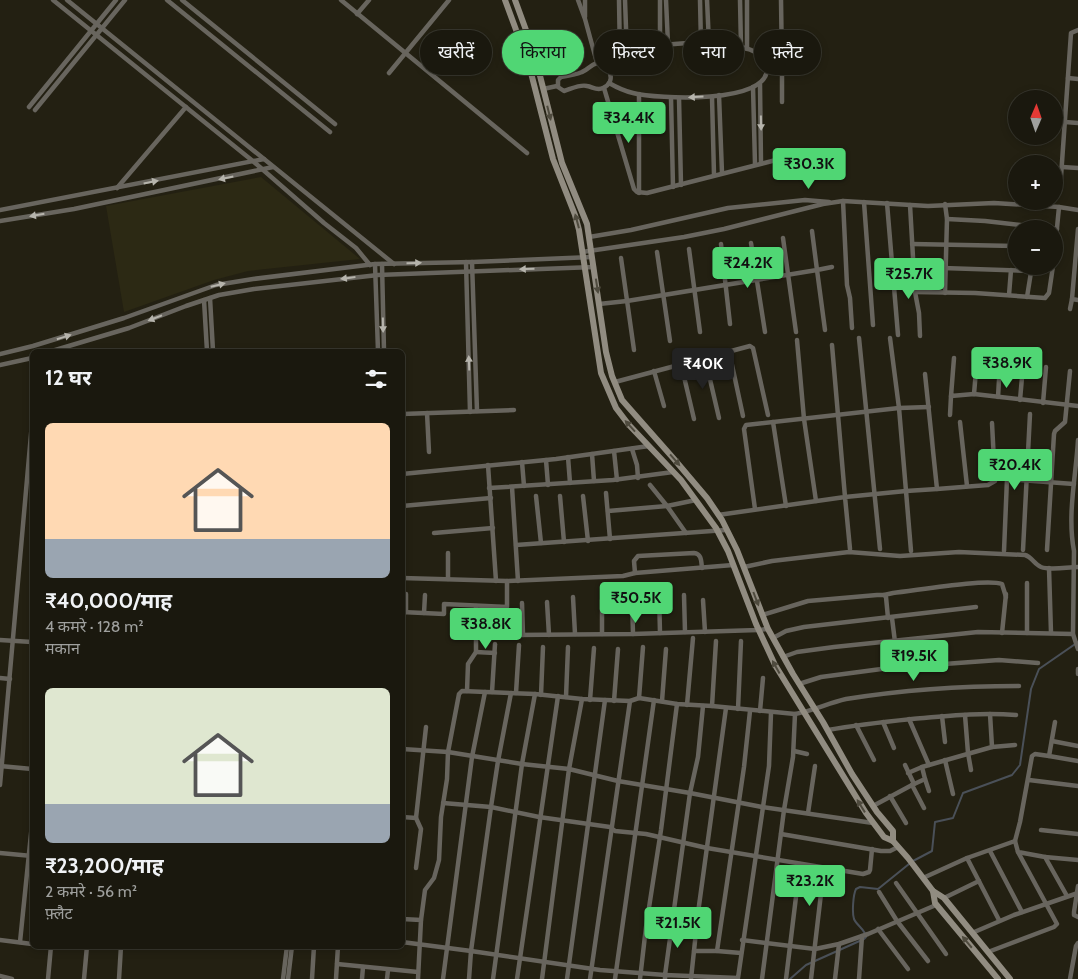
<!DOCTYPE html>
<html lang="hi">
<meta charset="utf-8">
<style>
:root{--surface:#1a180e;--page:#232117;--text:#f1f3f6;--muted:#9fa09e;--line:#38372e;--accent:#50d674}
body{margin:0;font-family:Cabin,"Noto Sans Devanagari",sans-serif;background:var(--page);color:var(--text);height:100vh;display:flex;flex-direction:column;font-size:19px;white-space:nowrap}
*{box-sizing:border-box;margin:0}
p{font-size:16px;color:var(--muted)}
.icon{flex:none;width:28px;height:28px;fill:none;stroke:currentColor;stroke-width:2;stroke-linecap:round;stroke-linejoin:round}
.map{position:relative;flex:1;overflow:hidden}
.panel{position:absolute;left:30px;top:349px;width:375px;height:600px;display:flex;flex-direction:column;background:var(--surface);border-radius:8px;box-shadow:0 2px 8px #0003,0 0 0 1px var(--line)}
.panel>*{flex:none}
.guide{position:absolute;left:420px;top:30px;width:475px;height:45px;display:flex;gap:10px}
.needle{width:32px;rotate:2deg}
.tools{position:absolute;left:1008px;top:90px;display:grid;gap:10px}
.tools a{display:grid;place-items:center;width:55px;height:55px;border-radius:50%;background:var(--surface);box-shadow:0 2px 8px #0003,0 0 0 1px var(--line);font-size:25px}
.price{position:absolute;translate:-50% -42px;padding:0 11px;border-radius:5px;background:var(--accent);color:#111;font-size:16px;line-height:32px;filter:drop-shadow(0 1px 2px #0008)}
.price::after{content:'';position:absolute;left:50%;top:30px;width:15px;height:11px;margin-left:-8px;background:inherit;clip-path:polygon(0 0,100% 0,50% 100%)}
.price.current{background:#222;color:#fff}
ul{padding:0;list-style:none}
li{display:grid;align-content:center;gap:10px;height:265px;padding:0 15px}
li span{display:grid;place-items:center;height:155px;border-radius:8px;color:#555}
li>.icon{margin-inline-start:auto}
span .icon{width:90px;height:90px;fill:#fffc;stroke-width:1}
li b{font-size:21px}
h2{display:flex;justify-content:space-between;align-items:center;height:60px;padding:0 15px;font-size:21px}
.chip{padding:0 18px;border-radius:22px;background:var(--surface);box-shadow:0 2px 8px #0003,0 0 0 1px var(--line);font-size:18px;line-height:45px}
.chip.current{background:var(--accent);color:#111}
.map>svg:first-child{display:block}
</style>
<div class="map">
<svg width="1078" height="979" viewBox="0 0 1078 979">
<rect width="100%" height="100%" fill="#232012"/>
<polygon fill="#2c2914" points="261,177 360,259 248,271 214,280 124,312 106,206"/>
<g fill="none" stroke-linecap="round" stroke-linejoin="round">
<g stroke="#4a5058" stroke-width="2">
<polyline points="913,861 932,851 935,822 953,818 963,793 1012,775 1020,765 1031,689 1039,669 1078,642"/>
<path d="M790,979L806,965L864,939L866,937C865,929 857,926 854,919C852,913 853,895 856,889L860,887L878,889L909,864"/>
</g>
<g stroke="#68655e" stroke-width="4.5">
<polyline points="53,0 254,162 324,223 356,248 370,265"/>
<polyline points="67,0 394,264"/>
<polyline points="167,0 330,132"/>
<polyline points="182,0 335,124"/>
<polyline points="341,0 527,153"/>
<polyline points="578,0 585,19 597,63"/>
<polyline points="585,0 585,17"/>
<polyline points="619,0 620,57"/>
<polyline points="625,0 627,55"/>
<polyline points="666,0 668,44"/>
<polyline points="700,0 701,43"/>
<polyline points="707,0 709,43"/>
<polyline points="740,0 741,47"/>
<polyline points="747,0 747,49"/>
<polyline points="357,14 369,0"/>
<polyline points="660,46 660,0"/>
<path d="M597,63C610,64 617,82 603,88C597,91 593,87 587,86C580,84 571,89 564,91L558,87V80L561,77C568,76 575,75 582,72C588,70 590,65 597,63Z"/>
<path d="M607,67C619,58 632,52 647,48C669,42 764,35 767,67C771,105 656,99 633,93C624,91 616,87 609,83"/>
<polyline points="767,68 782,66 781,0"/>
<polyline points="389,73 449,0"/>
<polyline points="1068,78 1078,79"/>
<polyline points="760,84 761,163"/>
<polyline points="753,87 755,164"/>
<polyline points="604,88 634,189 637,192 647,193 776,160"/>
<polyline points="543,89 557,86"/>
<polyline points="639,94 639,193"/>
<polyline points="719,95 722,173"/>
<polyline points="712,97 714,175"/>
<polyline points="671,98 673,187"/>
<polyline points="679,98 681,185"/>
<polyline points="782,102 782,66"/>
<polyline points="29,107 116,0"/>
<polyline points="35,110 125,0"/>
<polyline points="1065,122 1078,123"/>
<polyline points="1062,167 1078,168"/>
<polyline points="117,188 186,107"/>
<polyline points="1060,191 1071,33 1078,30"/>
<polyline points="843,201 847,285 850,298 852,328"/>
<polyline points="864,202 873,325"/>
<polyline points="887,203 898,335"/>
<polyline points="910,205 915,292 975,293 1045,298 1049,293 1053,266"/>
<polyline points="0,210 264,159"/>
<polyline points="947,219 985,221 1057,229"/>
<polyline points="0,221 74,209 273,167"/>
<polyline points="1078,229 1072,299 1078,300"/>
<polyline points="589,237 631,230 728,208 805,200 829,202"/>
<polyline points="783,238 796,332"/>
<polyline points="751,243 765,332"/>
<polyline points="721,244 730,324"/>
<polyline points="912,244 1016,246"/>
<polyline points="689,249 700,332"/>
<polyline points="582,252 684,237 724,229 823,204 843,201 928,206 994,203 1059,207 1078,210"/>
<polyline points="657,252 670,341"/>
<polyline points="621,258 634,350"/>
<polyline points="1054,259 1059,207"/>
<polyline points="466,262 470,412"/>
<polyline points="472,262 477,411"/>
<polyline points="375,264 378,351"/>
<polyline points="382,264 384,351"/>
<polyline points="913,267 1031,271"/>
<polyline points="915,292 919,313 920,336"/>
<polyline points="945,293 947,219 945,204"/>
<polyline points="1009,295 1011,270"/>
<polyline points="1027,297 1032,266"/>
<polyline points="210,298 213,351"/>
<polyline points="204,300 207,351"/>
<polyline points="599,304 627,301 817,270 812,231"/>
<polyline points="1070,309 1072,299"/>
<polyline points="825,330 817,270 832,267"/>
<polyline points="859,338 880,549"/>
<polyline points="890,338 899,408 906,491 937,489 925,374"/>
<polyline points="797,340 804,419 816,501"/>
<polyline points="52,351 129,328 186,306 219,295 254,289 378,275 594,267"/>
<polyline points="729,351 743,416"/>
<polyline points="0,354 33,346 124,318 216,285 253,279 375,264 472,262 592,257"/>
<polyline points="705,358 719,418"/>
<polyline points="954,358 951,396 974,394 1078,406"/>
<polyline points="681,364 694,419"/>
<polyline points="0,365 32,358"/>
<polyline points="654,371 664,406"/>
<polyline points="615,382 750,346 753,348 768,415"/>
<polyline points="974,394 977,359"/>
<polyline points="998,397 1000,363"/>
<polyline points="1020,400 1023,366"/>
<polyline points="1043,403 1046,367"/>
<polyline points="427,413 429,452"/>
<polyline points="402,414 514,410"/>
<polyline points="950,415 951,396"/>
<polyline points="773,422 786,506"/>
<polyline points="960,422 967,486"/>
<path d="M1078,440C1076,476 1067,515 1074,551L1073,634L1078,649"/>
<polyline points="632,449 637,465 638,478"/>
<polyline points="614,451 617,480"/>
<polyline points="592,454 594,481"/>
<polyline points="568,457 570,483"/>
<polyline points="546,460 548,485"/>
<polyline points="522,462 524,486"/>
<polyline points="488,465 496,581"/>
<polyline points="402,474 556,459 649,446"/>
<polyline points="650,485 667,506 686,533"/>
<polyline points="512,487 518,581"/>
<polyline points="489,488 613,480 673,472"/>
<polyline points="937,489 988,485 995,481 992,423"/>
<polyline points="606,493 610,539"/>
<polyline points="536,496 541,543"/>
<polyline points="560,496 564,542"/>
<polyline points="583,496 588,541"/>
<polyline points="402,506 491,498"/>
<polyline points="755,509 744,429 746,425 899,408 929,407"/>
<polyline points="608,511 667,506 696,500"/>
<polyline points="718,515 845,497 832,345"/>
<polyline points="434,533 493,528"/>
<polyline points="516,545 726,530"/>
<polyline points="850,549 845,497 906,491 911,551"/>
<polyline points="1023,550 1030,414"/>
<polyline points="1047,550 1054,434 1055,431 1065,422 1070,371"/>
<polyline points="1004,551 1007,479 1074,484"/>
<polyline points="448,553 448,579"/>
<path d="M744,567L772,561L849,552L900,556L959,552L1025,555C1032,557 1034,564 1041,567C1051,571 1067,567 1078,567"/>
<polyline points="1049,568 1051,633"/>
<path d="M635,573L634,561L638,556L694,553C702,554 701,561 702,568"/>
<polyline points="402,578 507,581 623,576 635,573 733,565"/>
<polyline points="1027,583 1027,633"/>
<polyline points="659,593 660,633"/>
<polyline points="684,595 685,632"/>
<path d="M884,595L893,593C914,591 986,578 1002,584L1006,597"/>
<polyline points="573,597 575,634"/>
<polyline points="632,597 633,634"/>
<polyline points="602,600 602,634"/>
<polyline points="703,600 705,632"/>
<polyline points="547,602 549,635"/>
<polyline points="522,603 523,635"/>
<polyline points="499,607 499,631"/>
<polyline points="402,612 444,614 444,604 507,607 507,581"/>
<polyline points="406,612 406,594"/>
<polyline points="424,613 425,595"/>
<polyline points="762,615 808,601 877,595 884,595 886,597 888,618"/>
<polyline points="892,618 895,642"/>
<polyline points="1002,633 1006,594"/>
<polyline points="514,635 633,634 758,630 768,629"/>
<polyline points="773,638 786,631 804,627 976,607"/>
<polyline points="0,640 32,642"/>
<polyline points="476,652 495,653"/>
<polyline points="783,657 797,652 834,647 978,632 1073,634"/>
<polyline points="1078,669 1078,674"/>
<polyline points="0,678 10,679"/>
<polyline points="799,684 821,677 889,668 999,660 1038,663"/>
<polyline points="467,691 468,664 476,652 476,606"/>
<polyline points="492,692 495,644"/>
<polyline points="511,693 498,761 491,807 539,817 610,827 615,831 646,834 707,848 863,874 869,872 870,870 872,849"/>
<polyline points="516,693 519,645"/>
<polyline points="541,695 543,647"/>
<polyline points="566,697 568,647"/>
<polyline points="639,698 643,647"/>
<polyline points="590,700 594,648"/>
<polyline points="614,701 618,649"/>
<polyline points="662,701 666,649"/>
<polyline points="687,705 693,638"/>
<polyline points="712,706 716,641"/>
<polyline points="738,709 741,641"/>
<polyline points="760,711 763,678"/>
<polyline points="965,715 968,753 971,770"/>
<polyline points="942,716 945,742"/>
<polyline points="909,719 929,765 922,767 925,779 912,785 924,808"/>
<polyline points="883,722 894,748"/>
<polyline points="1055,722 1049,756 1078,761"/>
<polyline points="856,725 874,760"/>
<path d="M828,730C856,725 883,722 912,719C946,716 981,712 1016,715"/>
<polyline points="1052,741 1078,746"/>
<polyline points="992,747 1015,745"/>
<polyline points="402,749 448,752 522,764 569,769 618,781 690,793 762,807 873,823"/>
<polyline points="794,751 807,754"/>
<polyline points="1049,756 1035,754 1032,756 1020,822 1015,841 1018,852 1045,857 1067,896"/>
<polyline points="945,760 953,794"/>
<polyline points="905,765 914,784"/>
<polyline points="929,765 992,747 990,714"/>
<polyline points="0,766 32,769"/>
<polyline points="908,773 922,767"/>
<polyline points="925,779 929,791"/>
<polyline points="1029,780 1078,786"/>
<polyline points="0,785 32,423"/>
<polyline points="890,796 906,823"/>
<polyline points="873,806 912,785"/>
<polyline points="808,813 815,766"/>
<polyline points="402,817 416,818 421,829 416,868"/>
<polyline points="416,818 426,727"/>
<polyline points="1041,830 1078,834"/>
<polyline points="781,834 881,851 890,851 898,847"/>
<polyline points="990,851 1022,912"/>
<polyline points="0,853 32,856"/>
<polyline points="1045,857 1078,860"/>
<polyline points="967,858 999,920"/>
<polyline points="923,878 967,858 1015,841"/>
<polyline points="896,883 946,954"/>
<polyline points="1078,886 1074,912 1074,915 1078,917"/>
<polyline points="879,892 897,921 928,961"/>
<polyline points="944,898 979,881"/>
<polyline points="402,919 421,920 418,979"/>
<path d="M421,920L425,890L434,878L439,860L441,817L447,779L448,752L459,694L462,691L535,694L582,699L630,701L639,698L677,704L712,706L795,714C813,711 828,703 846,699C903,690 961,686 1019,686"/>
<polyline points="878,929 908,969"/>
<polyline points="972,933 1014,915 1078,893"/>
<polyline points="0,940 32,944"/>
<polyline points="742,940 815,949 839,944 868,934 936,905"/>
<polyline points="20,942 32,824"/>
<polyline points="402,942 471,951 491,807 443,803"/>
<polyline points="694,951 717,951 744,767 750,711"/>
<polyline points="717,951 741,953"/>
<polyline points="988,952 1054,927 1057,924 1018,852"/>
<polyline points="337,964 418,972"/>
<polyline points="0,976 12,979"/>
<polyline points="48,979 51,946"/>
<polyline points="84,979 87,946"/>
<polyline points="119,979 121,946"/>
<polyline points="283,979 287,946"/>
<polyline points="288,979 292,946"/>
<polyline points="312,979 314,946"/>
<polyline points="336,979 338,946"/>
<polyline points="362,979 363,967"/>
<polyline points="387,979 388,970"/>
<polyline points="443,979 472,757 485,692"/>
<polyline points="469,979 471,951 600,970 665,975 690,793 698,757 703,706"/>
<polyline points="493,979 522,764 535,694"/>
<polyline points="517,979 558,696"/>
<polyline points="542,979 569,769 582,699"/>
<polyline points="567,979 605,700"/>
<polyline points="590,979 630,701"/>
<polyline points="615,979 654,700"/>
<polyline points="640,979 646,927 661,830 677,704"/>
<polyline points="665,979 665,975 738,978 769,766 771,713"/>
<polyline points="691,979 698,913 726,708"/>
<polyline points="762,979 784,810 793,757 795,714"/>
<polyline points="786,979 800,864"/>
<polyline points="811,979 824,868"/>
<polyline points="835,979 839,944"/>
<polyline points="859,979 862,936"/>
<polyline points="1070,979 1076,946 1078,943"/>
</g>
<g stroke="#918c81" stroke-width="6">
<polyline points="505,0 529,65 553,159 575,215 579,230 601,373 616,408 629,425 681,480 716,528 728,551 756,624 775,665 866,813 884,837 893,841 908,858 933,891 944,898 1010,979"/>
<polyline points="515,0 534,52 562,163 587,224 606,352 612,376 622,400 674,459 707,498 722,520 737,550 768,629 793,674 823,722 852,774 877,812 893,831 893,841"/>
<polyline points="933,891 935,903 998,979"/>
</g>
</g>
<defs><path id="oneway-solid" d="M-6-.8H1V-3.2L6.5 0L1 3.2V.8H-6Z" transform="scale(1.25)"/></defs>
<g fill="#b6b4ac">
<use href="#oneway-solid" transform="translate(696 97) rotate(177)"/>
<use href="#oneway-solid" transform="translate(761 123) rotate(89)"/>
<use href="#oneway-solid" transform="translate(226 178) rotate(168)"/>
<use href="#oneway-solid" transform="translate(151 182) rotate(-11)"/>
<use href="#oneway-solid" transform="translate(37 215) rotate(170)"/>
<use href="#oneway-solid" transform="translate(414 263) rotate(-1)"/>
<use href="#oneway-solid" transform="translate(527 269) rotate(178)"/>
<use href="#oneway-solid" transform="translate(348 278) rotate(173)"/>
<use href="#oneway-solid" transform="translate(218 285) rotate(-14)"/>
<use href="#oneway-solid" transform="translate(155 318) rotate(159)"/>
<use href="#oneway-solid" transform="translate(383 325) rotate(89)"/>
<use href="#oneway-solid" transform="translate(64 337) rotate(-17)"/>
<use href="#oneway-solid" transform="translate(469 363) rotate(-92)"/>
</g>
<g fill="#4f4b3e">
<use href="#oneway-solid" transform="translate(549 113) rotate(76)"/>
<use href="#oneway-solid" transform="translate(577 221) rotate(-105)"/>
<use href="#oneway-solid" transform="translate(597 286) rotate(81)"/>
<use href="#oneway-solid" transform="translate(630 426) rotate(-132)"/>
<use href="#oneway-solid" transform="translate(675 460) rotate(49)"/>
<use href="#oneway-solid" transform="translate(756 599) rotate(69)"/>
<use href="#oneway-solid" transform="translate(776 667) rotate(-119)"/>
<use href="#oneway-solid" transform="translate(861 806) rotate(-122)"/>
<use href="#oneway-solid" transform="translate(967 942) rotate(-130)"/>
</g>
</svg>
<div class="tools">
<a><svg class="needle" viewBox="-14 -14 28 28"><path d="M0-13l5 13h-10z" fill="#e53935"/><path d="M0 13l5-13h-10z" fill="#9fa09e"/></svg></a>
<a>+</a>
<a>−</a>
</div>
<b class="price" style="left:629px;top:144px">₹34.4K</b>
<b class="price" style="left:809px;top:190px">₹30.3K</b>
<b class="price" style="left:748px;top:289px">₹24.2K</b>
<b class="price" style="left:909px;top:300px">₹25.7K</b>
<b class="price" style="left:1007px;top:389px">₹38.9K</b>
<b class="price current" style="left:703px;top:390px">₹40K</b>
<b class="price" style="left:1015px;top:491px">₹20.4K</b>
<b class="price" style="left:636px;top:624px">₹50.5K</b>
<b class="price" style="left:486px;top:650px">₹38.8K</b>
<b class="price" style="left:914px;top:682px">₹19.5K</b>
<b class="price" style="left:810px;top:907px">₹23.2K</b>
<b class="price" style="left:678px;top:949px">₹21.5K</b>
<div class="guide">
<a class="chip">खरीदें</a>
<a class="chip current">किराया</a>
<a class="chip">फ़िल्टर</a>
<a class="chip">नया</a>
<a class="chip">फ़्लैट</a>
</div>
<section class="panel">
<h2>12 घर<svg class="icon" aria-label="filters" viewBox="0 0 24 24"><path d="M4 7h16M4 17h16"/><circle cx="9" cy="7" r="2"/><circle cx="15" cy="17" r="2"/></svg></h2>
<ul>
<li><span style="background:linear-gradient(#ffd9b3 75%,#9aa5b1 0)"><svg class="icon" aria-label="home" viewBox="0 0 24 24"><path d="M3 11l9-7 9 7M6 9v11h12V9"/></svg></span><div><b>₹40,000/माह</b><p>4 कमरे · 128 m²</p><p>मकान</p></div></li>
<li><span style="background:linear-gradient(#dfe7d0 75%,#9aa5b1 0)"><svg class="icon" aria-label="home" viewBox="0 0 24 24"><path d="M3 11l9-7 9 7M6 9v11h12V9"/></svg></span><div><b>₹23,200/माह</b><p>2 कमरे · 56 m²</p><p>फ़्लैट</p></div></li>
</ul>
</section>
</div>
